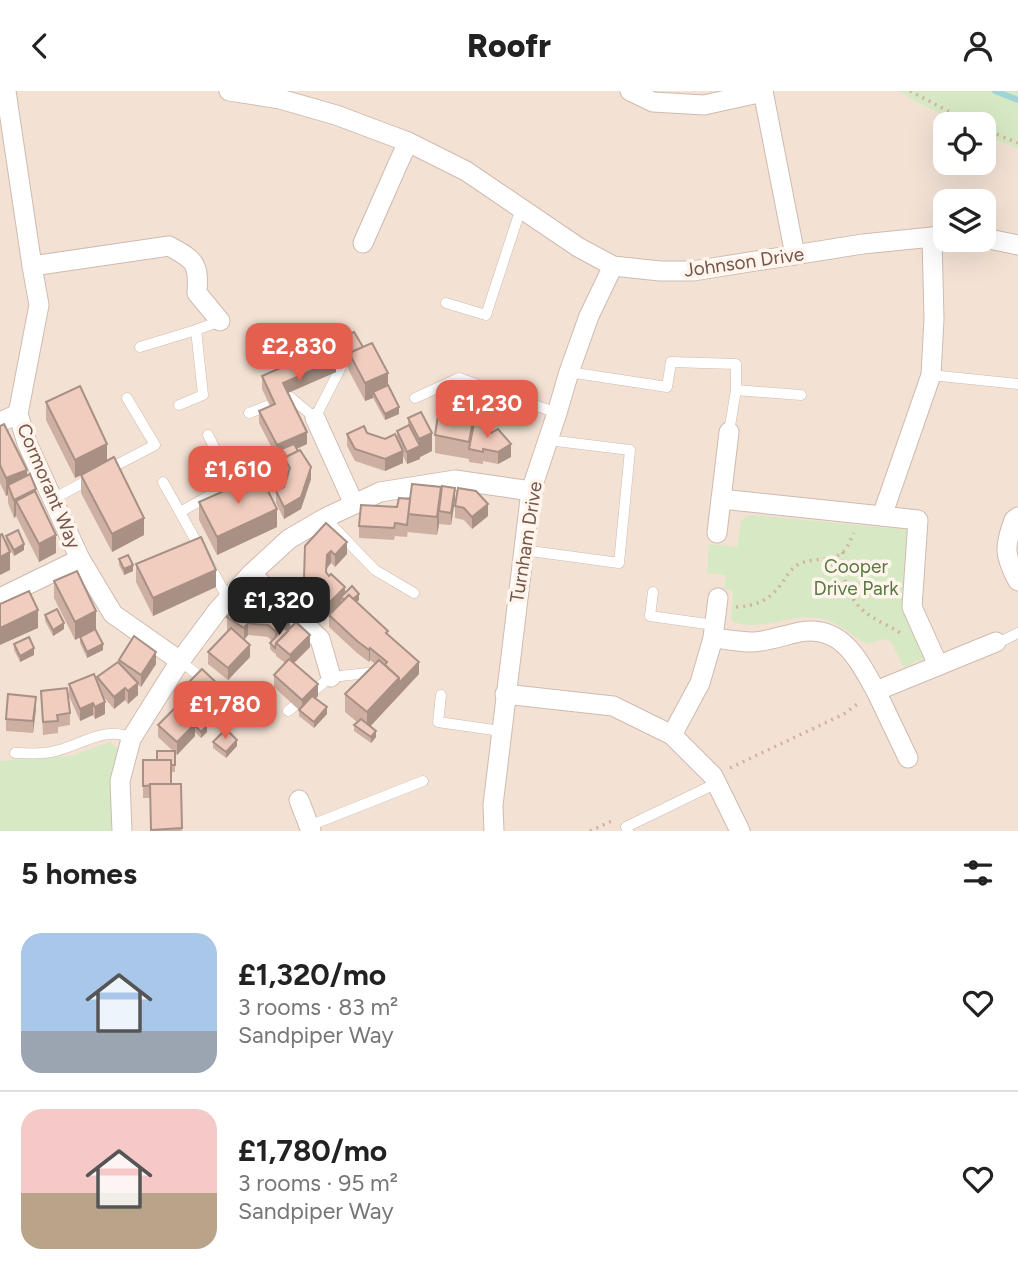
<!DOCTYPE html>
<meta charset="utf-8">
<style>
:root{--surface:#fff;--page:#f2f2f2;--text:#222;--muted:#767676;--line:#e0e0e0;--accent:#e3604e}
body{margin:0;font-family:Figtree,sans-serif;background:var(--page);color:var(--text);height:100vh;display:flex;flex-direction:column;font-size:26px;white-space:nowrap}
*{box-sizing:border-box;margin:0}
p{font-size:23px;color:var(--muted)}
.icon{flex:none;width:38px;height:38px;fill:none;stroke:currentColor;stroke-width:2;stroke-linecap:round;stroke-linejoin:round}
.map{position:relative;height:740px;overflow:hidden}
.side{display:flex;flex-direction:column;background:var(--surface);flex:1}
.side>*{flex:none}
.buttons{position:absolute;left:933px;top:21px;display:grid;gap:14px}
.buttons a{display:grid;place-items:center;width:63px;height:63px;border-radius:14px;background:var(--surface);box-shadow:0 7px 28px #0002;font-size:35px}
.price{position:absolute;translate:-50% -60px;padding:0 16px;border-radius:14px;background:var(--accent);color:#fff;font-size:23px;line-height:46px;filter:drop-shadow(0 2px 4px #0008)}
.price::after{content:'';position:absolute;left:50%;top:42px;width:21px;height:16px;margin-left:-10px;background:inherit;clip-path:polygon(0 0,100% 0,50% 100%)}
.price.active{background:#222;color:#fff}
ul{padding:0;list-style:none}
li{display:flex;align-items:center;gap:21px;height:175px;padding:0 21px}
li+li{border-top:2px solid var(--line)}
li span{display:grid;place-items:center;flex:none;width:196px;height:140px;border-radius:21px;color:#555}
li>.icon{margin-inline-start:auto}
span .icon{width:84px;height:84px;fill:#fffc;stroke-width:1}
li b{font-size:30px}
h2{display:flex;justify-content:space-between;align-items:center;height:84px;padding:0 21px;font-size:30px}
header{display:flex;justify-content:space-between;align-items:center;height:91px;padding:0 21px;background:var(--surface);font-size:32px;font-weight:800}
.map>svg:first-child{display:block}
</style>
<header><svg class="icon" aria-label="back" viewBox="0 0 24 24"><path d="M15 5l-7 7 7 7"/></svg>Roofr<svg class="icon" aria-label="person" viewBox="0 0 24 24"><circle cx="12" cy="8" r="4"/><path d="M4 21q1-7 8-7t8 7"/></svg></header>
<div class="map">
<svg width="1018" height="740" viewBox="0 0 1018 740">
<rect width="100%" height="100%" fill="#fcf1e5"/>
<path fill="#f3e2d4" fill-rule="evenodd" d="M0,0H899L916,11L961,33H945V72H984V44L1018,58V740H0ZM945,110H984V149H945Z"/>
<g fill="#d7e9c4">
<polygon points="899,0 1018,0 1018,58 984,44 984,33 961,33 916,11"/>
<path d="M753,424L909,439L928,564L904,577L891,551L885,548L867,553C851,544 839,531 819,527C790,522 762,541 733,531L731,528L733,499L724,498L726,484L707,482L709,453L737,456L741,430L746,425Z"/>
<polygon points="110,651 118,657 111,687 111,740 0,740 0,670 71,665"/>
</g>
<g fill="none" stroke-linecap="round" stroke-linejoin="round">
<polyline stroke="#a1d4d6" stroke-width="6" points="995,0 1018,9"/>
<defs>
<g id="service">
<polyline points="446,212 486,224 521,117"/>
<polyline points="140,256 196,239"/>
<polyline points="569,281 667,296 671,271 736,273 736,299 729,341"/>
<polyline points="931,284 1018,293"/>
<polyline points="736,299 801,304"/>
<polyline points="415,307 459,287 557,322"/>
<polyline points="179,314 203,304 196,239 220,230"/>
<polyline points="249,322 290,306 315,327 341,276 335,244"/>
<polyline points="109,378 155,354 127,307"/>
<polyline points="163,391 201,459"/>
<polyline points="53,408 92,387"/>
<polyline points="180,421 232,392 208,344"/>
<polyline points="325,427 375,479 414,502"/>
<polyline points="523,459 619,472 630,359 548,349"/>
<polyline points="210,475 228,508"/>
<polyline points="653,501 650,525 714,534"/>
<polyline points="1004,549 1018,542"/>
<polyline points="180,570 246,621"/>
<polyline points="441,604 438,631 501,640"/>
<polyline points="288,620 331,586 377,581"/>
<path d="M15,662C28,662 43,664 55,660C79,655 108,633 131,648"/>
<polyline points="309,735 423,690"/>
<polyline points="628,740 626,736 717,692"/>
</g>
<g id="minor">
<polyline points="6,0 32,175 39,214 18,323 27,352 80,468 113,523 180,570"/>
<polyline points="229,0 280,8 336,24 408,51 466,80 578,156 613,175 660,180 693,180 863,153 932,146 945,146"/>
<polyline points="630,0 653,11 704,14 763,1"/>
<polyline points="763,0 795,164"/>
<polyline points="984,147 1018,154"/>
<polyline points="363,152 397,75 408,51"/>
<path d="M32,175L169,155C195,169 199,172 197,202L220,230"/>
<polyline points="315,327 354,413"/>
<polyline points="0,331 18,323"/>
<polyline points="721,408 882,425 931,284 934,228 932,146"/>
<polyline points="882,425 918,429 912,516 938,574"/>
<path d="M1018,426L1014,429C1004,456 1004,464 1018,490"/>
<polyline points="717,442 729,341"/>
<polyline points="251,483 320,548 331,586"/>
<polyline points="0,507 80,468"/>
<path d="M713,547C725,548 739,551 751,551C767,551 784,544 800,541C842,533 859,570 876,600L996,551"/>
<polyline points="876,600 908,667"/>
<polyline points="505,603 613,615 672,644 713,685 740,740"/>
<polyline points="672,644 700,592 713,547 718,507"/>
<polyline points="299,709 311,740"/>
<polyline points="122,740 120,690 131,648 180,570 218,519 251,483 289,448 325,427 380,401 455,389 531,400"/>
<polyline points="494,740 493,714 531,400 557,322 569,281 589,225 613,175"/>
</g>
</defs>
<use href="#service" stroke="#cfbaaf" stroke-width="11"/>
<use href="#minor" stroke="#cfbaaf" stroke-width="21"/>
<g stroke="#d5b0a1" stroke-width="3.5" stroke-dasharray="2 5" stroke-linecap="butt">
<polyline points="910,0 973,33"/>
<polyline points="984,38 1018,52"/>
<polyline points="939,102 945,117"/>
<path d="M843,461C842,488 847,510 872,526C881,532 892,536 902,543"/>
<polyline points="826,468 842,481"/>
<path d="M736,516C756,515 770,509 782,492C786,486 790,479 796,475C810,465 830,472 843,461C848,457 851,447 854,442"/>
<polyline points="730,677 844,623 860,611"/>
<polyline points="590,740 614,729"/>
</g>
<use href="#service" stroke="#fff" stroke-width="10"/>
<use href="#minor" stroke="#fff" stroke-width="19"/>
</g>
<g fill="#ceb0a3">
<polygon points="328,252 362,256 388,294 399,323 385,329 373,307 365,310 349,280 347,273 336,278 336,281 288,302 307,353 297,358 311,388 301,418 284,428 276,412 276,400 284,396 287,385 284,379 284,374 279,366 277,367 259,332 259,320 270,315 262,298 262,285 281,276 281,264"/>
<polygon points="46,311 107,370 144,444 112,461 81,402 81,384 83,383 75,387 46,329"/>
<polygon points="408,327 432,360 420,366 420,368 407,373 403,365 403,372 385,380 355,370 347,355 347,343 367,342 385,348 397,346 397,340 408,335"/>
<polygon points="474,332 488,342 511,366 498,373 483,370 483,373 469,371 469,368 435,362 435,344"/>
<polygon points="0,335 36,401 56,462 39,471 16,425 14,427 8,412 8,404 6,405 0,392"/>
<polygon points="458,397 488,425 472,438 464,429 455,427 455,415"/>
<polygon points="410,408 455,409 451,434 439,433 437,444 408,441 408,439 407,446 395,445 394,449 359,447 359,435 397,416"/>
<polygon points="199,411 277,436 217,464 199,429"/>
<polygon points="6,445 24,459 14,465 6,452"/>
<polygon points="305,455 347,463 335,476 331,472 327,477 326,482 345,502 359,509 357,511 388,544 419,583 370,635 376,646 371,652 354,640 354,634 357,631 345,621 345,603 375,573 370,569 369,571 357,562 329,536 329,524 328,526 304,500"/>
<polygon points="119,468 133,480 124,484 119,474"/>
<polygon points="136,473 216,496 153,525 136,491"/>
<polygon points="54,490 96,538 103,559 87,567 80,552 80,546 75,549 54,507"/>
<polygon points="45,524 64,538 53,545 45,530"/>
<polygon points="227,526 290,537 287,539 310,556 294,572 318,605 315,608 327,623 314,637 299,625 299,619 274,596 274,584 285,572 276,565 276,562 275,563 270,558 270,552 272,550 268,546 248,544 244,549 250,566 228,589 208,573 208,561 229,540 227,539"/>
<polygon points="14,553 34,564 20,571 14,559"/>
<polygon points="119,569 156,573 141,596 138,594 138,604 128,613 125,609 114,618 102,604 105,623 95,628 93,624 80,630 69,605 69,593 97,592 97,586 119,572"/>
<polygon points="41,600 70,622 70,634 58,636 58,642 43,644"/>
<polygon points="177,603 222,609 202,630 207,641 201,647 195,641 195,645 177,664 175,662 175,681 171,681 171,693 181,693 182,740 150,740 150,707 143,707 143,669 157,669 173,660 158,646 158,634 188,627 189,625 177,615"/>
<polygon points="36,618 33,642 6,640 6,628"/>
<polygon points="213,651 237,655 226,667 213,657"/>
</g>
<g fill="#a89085">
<polygon points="347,261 347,273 336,278 336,281 283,304 283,292"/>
<polygon points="388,282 388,300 373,301 373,307 365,310 365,292"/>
<polygon points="399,316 399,323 385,329 385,323"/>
<polygon points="307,341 307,353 282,364 279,359 279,366 277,367 277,354"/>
<polygon points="432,342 432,360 420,366 420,368 407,373 407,361 419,356 419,348"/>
<polygon points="107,353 107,371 75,387 75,369"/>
<polygon points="511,353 511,366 498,373 498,361"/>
<polygon points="403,360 403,372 385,380 385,368"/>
<polygon points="311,376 311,388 301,418 284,428 284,416"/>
<polygon points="27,379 27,396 8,394 8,404 6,405 6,387"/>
<polygon points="441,396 439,420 439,433 437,444 437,426"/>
<polygon points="455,397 455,409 451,434 451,422"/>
<polygon points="36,398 36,415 16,410 16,425 14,427 14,409"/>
<polygon points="488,413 488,425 472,438 472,426"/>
<polygon points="277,418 277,436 217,464 217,446"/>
<polygon points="144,427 144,444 112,461 112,443"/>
<polygon points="56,444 56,462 39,471 39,453"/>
<polygon points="347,451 347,463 335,476 335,464"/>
<polygon points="24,453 24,459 14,465 14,459"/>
<polygon points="331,460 331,472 327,477 326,493 327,464"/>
<polygon points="10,461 10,479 0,484 0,466"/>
<polygon points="133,474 133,480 124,484 124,478"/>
<polygon points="216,479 216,496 153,525 153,507"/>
<polygon points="345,496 345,508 341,506 341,512 328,526 328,513"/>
<polygon points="359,503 359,509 347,518 347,512"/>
<polygon points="38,519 38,537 0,554 0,537"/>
<polygon points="96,520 96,538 75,549 75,531"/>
<polygon points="290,525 290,537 275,552 275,540"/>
<polygon points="64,532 64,538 53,545 53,539"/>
<polygon points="248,532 248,544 244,549 244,537"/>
<polygon points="310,544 310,556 290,576 290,564"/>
<polygon points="103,553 103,559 87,567 87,561"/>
<polygon points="250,554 250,566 228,589 228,577"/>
<polygon points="34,557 34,564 20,571 20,565"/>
<polygon points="370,557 370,569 369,571 369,559"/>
<polygon points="156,561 156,573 141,596 141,584"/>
<polygon points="419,571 419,583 367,639 367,621 399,587"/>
<polygon points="138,592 138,604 128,613 128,600"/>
<polygon points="318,593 318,605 302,621 302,609"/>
<polygon points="125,597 125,609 114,618 114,606"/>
<polygon points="222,597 222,609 199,634 199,621"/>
<polygon points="36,606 36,618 33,642 33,630"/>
<polygon points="105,611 105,623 95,628 95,616"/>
<polygon points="93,612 93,624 80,630 80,618"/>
<polygon points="327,616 327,623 314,637 314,631"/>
<polygon points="195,633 195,645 177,664 177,651"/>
<polygon points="207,635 207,641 201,647 201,641"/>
<polygon points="376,640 376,646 371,652 371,646"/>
<polygon points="237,649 237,655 226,667 226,661"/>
</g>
<g fill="#f0cdbe" stroke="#a89085" stroke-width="2">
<polygon points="354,241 363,256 349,263 347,261 335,267 336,269 283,292 307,341 277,354 259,320 275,313 262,285 287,274 281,264 324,245 328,252"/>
<polygon points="372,252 388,282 365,292 349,262"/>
<polygon points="388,294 399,316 385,323 373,301"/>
<polygon points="80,295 107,353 75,369 46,311"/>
<polygon points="439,318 474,324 469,351 435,344"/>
<polygon points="421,321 432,342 419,348 408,327"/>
<polygon points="474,332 488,335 486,341 491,342 498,338 511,353 498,361 483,358 483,361 469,358"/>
<polygon points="4,333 27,379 6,387 0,374 0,335"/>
<polygon points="409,334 420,355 407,361 397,340"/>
<polygon points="364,335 367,342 385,348 395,343 403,360 385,368 355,358 347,343"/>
<polygon points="294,353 298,360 284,367 287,372 279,359"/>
<polygon points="300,359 311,376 301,406 284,416 276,400 284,396 290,377 284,367"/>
<polygon points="114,366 144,427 112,443 81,384"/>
<polygon points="30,383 36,398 14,409 8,394"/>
<polygon points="260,384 277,418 217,446 199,411"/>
<polygon points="412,393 441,396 437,426 408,423"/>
<polygon points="442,395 455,397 451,422 439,420"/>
<polygon points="458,397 476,400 488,413 472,426 464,417 455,415"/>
<polygon points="35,400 56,444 39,453 16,410"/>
<polygon points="399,407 410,408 407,434 395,432 394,437 359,435 361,414 397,416"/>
<polygon points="326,432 347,451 335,464 331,460 327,464 326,481 329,485 331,483 345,496 328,513 304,488 305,455"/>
<polygon points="18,439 24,453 14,459 6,445"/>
<polygon points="2,443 10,461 0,466 0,444"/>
<polygon points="201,446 216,479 153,507 136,473"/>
<polygon points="128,464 133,474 124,478 119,468"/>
<polygon points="77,480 96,520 75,531 54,490"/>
<polygon points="352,495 359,503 353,508 349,504 344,509 341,506"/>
<polygon points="29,500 38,519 0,537 0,513"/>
<polygon points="349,504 388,540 386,542 419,571 399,592 399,587 385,574 387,571 370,557 369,559 357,550 329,524"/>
<polygon points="256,510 276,512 290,525 275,540 268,534 255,533 248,532 244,537 227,526 239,512"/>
<polygon points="57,518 64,532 53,539 45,524"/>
<polygon points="296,531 310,544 290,564 276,552"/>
<polygon points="231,537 250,554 228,577 208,561"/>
<polygon points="284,537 288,540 276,552 275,557 270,552"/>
<polygon points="95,538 103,553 87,561 80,546"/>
<polygon points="134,545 156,561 141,584 119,569"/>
<polygon points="29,546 34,557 20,565 14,553"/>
<polygon points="289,568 318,593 302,609 274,584"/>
<polygon points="379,569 399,587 367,621 345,603"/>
<polygon points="118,571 138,592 128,600 125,597 114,606 97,586"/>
<polygon points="202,578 222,597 199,621 177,603"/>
<polygon points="94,583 105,611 95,616 93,612 80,618 69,593"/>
<polygon points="67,597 70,622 57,624 58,630 43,631 41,600"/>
<polygon points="8,603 36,606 33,630 6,628"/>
<polygon points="312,605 327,616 314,631 299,619"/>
<polygon points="176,616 195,633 177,651 158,634"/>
<polygon points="193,621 207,635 201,641 188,627"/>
<polygon points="361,628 376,640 371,646 354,634"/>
<polygon points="226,638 237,649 226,661 213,651"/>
<polygon points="157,660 175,660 175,674 171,674 171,669 157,669"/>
<polygon points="143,669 171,669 171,693 143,695"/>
<polygon points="150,693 181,693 182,737 151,739"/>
</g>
<g text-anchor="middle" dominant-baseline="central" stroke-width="7" stroke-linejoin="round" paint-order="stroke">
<g font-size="19" fill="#74554b" stroke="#fff5ec">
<text transform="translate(744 171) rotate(-8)">Johnson Drive</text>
<text transform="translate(49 395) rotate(67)">Cormorant Way</text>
<text transform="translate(526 451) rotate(-81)">Turnham Drive</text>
</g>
<g font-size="19" fill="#597943" stroke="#fff5ec">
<text x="856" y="475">Cooper<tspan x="856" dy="22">Drive Park</tspan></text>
</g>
</g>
</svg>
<div class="buttons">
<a><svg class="icon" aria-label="locate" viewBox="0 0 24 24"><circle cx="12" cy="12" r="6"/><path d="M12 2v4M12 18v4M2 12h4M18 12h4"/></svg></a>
<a><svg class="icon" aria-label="layers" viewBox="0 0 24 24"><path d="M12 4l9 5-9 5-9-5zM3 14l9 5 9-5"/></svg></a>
</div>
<b class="price" style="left:299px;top:292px">£2,830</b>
<b class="price" style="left:487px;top:349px">£1,230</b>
<b class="price" style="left:238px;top:415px">£1,610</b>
<b class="price active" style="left:279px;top:546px">£1,320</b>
<b class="price" style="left:225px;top:650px">£1,780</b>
</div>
<section class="side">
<h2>5 homes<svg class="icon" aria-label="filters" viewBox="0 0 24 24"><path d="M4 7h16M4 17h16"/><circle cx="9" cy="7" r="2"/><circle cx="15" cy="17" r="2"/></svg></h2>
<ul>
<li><span style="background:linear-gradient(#a9c7e8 70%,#9aa5b1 0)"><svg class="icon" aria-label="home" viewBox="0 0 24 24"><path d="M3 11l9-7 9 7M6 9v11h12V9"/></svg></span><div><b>£1,320/mo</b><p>3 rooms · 83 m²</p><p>Sandpiper Way</p></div><svg class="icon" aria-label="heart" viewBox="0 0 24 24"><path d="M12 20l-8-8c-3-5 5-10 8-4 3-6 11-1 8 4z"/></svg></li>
<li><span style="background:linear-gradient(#f6c9c9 60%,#b9a48a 0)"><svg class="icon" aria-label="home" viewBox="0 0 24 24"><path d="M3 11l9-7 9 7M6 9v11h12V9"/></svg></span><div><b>£1,780/mo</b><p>3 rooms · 95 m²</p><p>Sandpiper Way</p></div><svg class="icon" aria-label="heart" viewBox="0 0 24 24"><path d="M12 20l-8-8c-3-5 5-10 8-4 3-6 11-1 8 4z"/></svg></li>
</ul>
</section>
